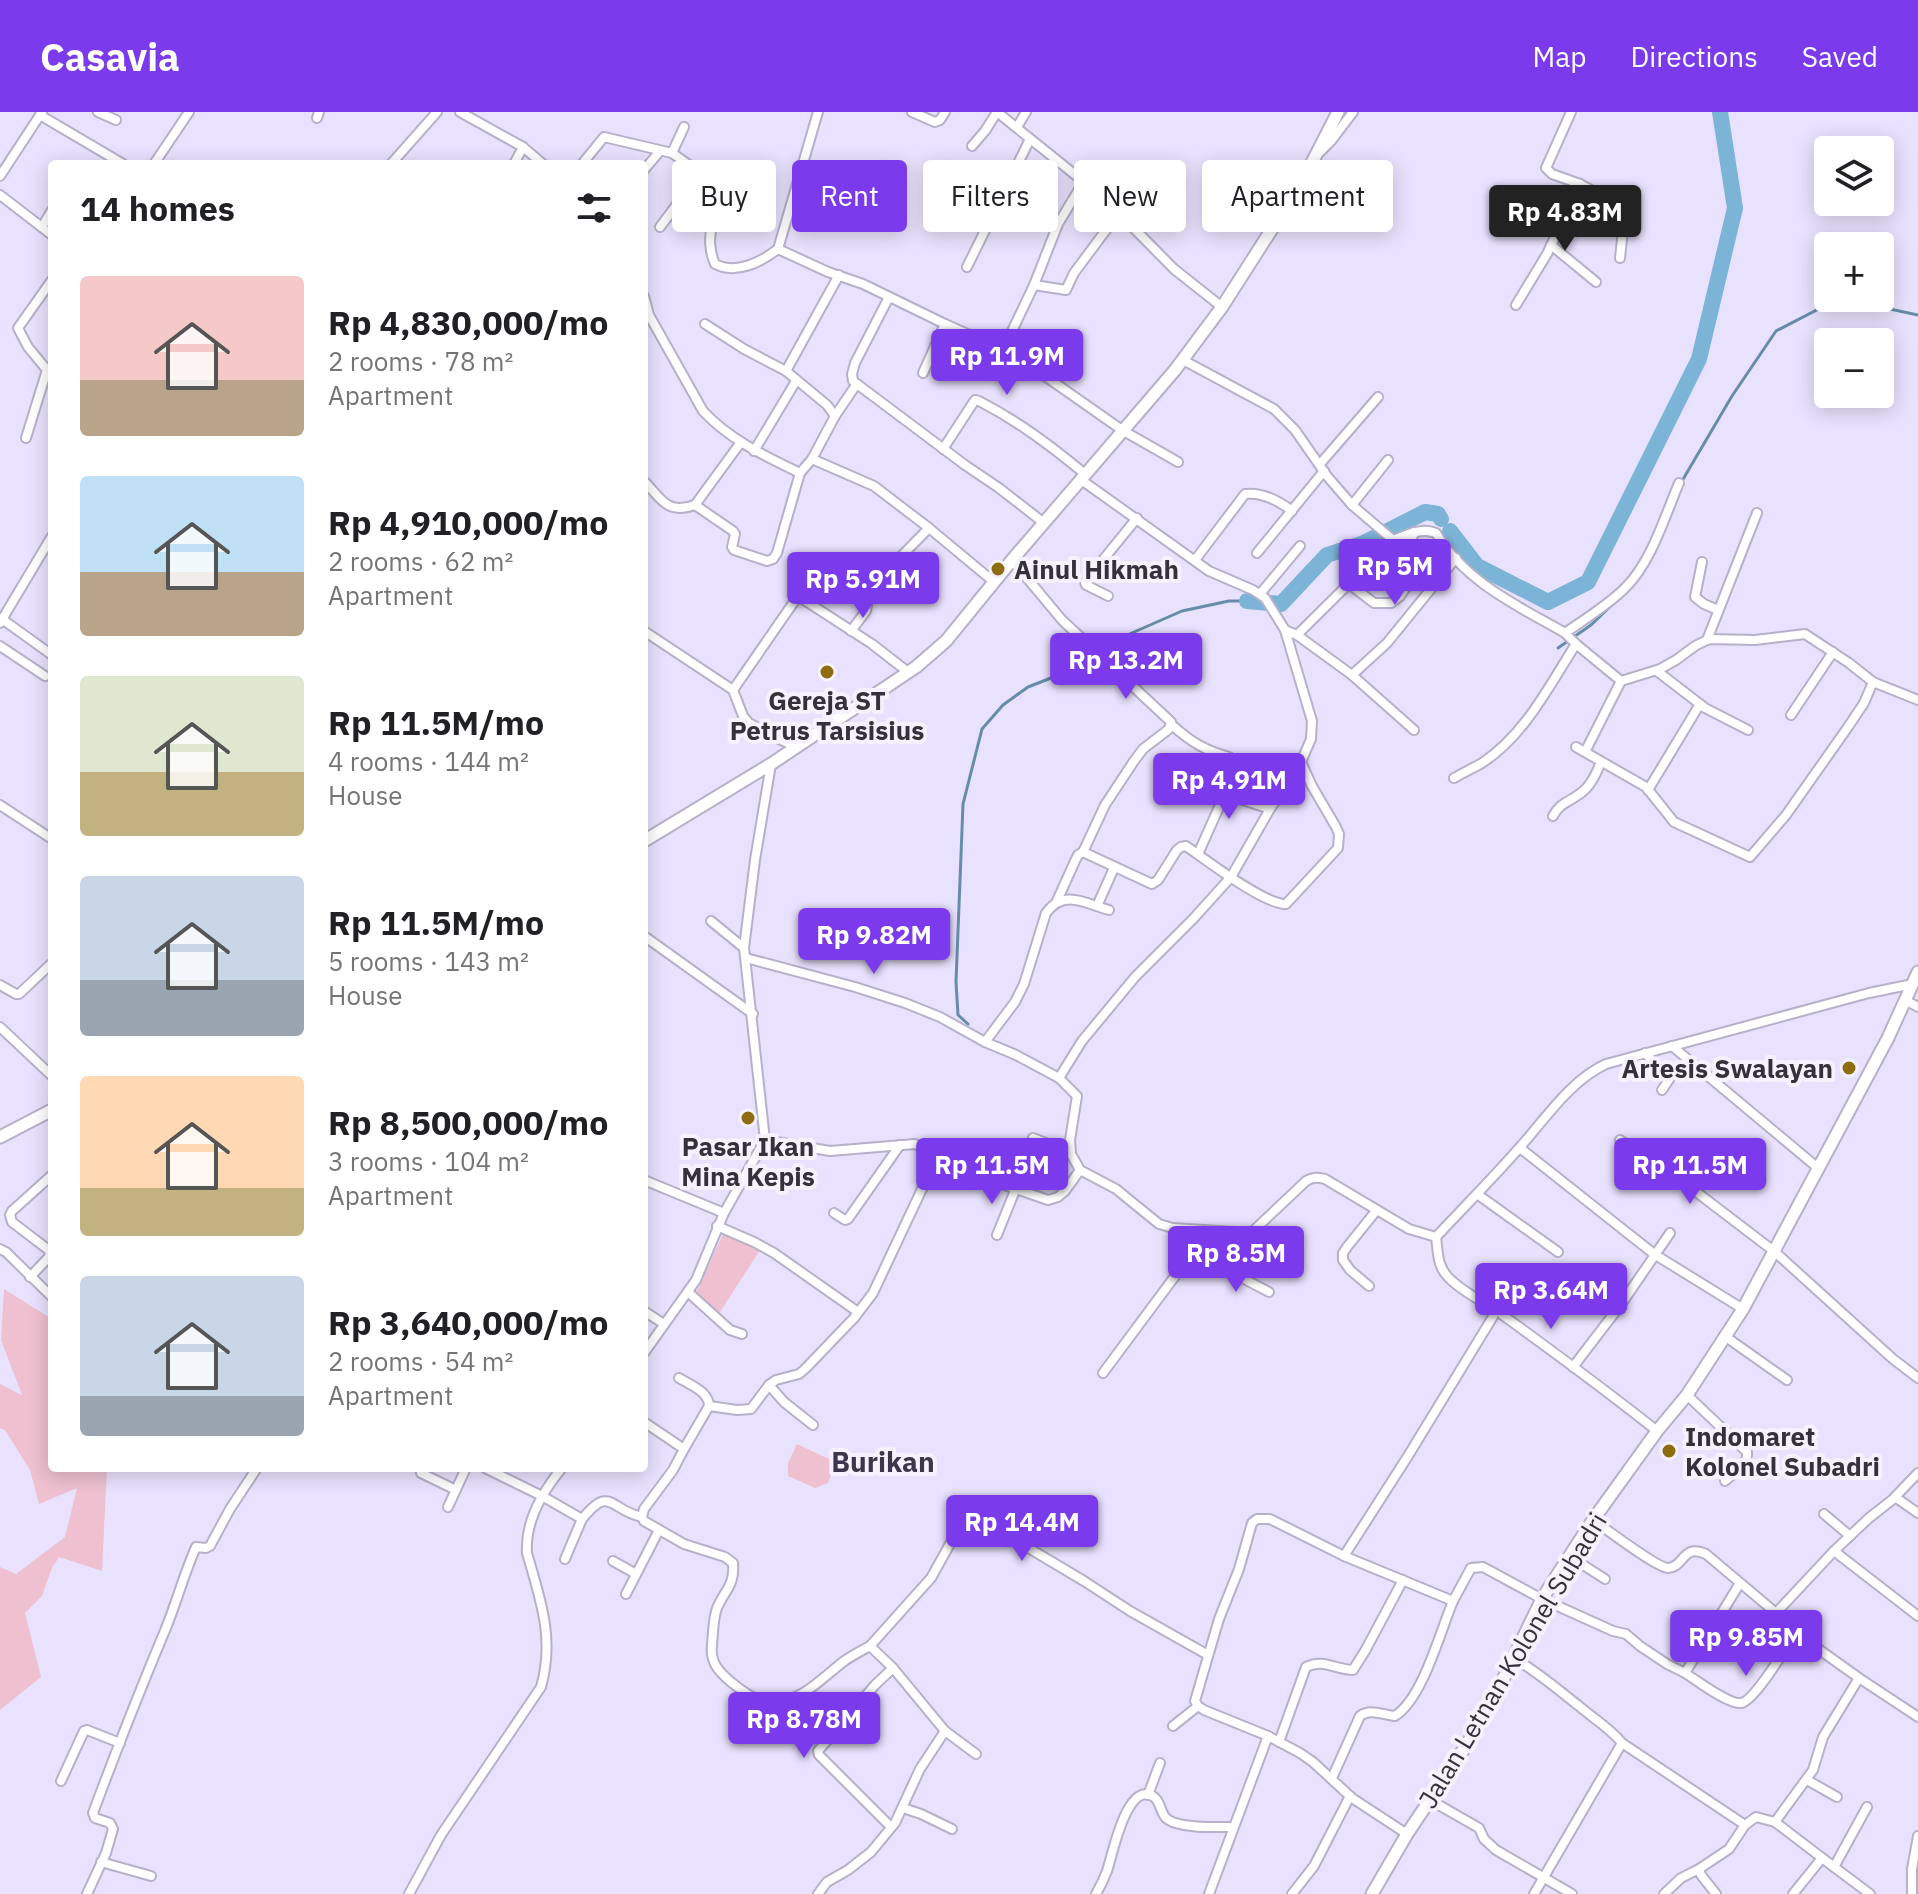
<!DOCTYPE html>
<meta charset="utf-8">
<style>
:root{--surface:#fff;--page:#f2f2f2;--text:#202124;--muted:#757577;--accent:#7c3aed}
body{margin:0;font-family:"IBM Plex Sans",sans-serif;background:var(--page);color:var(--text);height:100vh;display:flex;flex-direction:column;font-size:30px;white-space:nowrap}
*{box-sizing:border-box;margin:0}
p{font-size:26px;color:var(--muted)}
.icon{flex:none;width:44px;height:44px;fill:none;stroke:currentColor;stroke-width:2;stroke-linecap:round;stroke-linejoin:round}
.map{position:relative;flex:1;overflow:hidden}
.panel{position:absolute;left:48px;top:48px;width:600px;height:1312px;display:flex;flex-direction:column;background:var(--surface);border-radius:8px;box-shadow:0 4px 20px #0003}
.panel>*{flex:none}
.banner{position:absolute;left:672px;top:48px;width:760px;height:72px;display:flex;gap:16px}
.fabs{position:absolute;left:1814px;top:24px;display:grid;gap:16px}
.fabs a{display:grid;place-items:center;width:80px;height:80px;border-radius:8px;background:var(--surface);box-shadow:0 4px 20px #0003;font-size:40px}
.price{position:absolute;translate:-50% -68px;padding:0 18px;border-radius:8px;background:var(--accent);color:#fff;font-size:26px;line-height:52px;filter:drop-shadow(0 2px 4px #0008)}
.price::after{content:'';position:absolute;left:50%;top:48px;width:24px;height:18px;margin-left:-12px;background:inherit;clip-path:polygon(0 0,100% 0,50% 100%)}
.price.selected{background:#222;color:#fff}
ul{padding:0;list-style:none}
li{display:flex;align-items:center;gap:24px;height:200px;padding:0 32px}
li span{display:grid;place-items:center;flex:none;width:224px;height:160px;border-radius:8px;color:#555}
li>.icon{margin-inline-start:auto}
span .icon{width:96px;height:96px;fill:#fffc;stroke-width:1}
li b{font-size:34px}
h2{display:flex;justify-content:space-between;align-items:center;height:96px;padding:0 32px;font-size:34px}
.pill{padding:0 28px;border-radius:8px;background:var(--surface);box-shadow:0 4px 20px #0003;font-size:28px;line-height:72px}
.pill.selected{background:var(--accent);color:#fff}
header{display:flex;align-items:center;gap:48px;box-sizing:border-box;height:112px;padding:0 40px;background:var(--accent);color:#fff}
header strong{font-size:38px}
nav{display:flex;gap:44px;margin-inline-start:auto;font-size:28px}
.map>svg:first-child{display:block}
</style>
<header>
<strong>Casavia</strong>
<nav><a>Map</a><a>Directions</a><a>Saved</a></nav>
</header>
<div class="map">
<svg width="1918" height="1782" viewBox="0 0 1918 1782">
<rect width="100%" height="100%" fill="#e9e2fe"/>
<g fill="#efc0d0">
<polygon points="723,1122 760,1138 718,1203 695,1184"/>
<polygon points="4,1177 52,1207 52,1356 107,1356 102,1459 59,1445 52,1456 42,1484 25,1501 41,1565 0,1598 0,1455 16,1462 65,1425 77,1376 39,1392 30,1358 5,1318 0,1316 0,1272 22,1283 1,1228"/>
<polygon points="797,1332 835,1350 828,1371 815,1376 788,1364 788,1351"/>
</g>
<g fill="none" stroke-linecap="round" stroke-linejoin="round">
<g stroke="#668da8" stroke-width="3">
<polyline points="1682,369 1732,284 1776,219 1836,188 1848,188 1918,203"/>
<polyline points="1558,536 1591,513 1617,488"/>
<polyline points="968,912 958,903 956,870 963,692 982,617 1003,593 1028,575 1074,557 1109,531 1182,499 1229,489 1247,489"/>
</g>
<g stroke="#7cb4d7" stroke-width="16">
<polyline points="1450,419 1477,454 1548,490 1588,470 1699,247 1735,96 1720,0"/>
<polyline points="1247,489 1281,492 1327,443 1364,431 1425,400 1438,402 1441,407"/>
</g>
<defs>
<g id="minor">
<polyline points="98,0 116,8"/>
<polyline points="460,0 523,35 543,52"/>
<polyline points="912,0 935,10 940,8 945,0"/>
<polyline points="997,0 1104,86 1174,157 1222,195"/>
<polyline points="1571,0 1546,56 1552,62 1580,72 1624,96 1625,99 1620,146"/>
<polyline points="40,3 123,52"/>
<polyline points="317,6 319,0"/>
<polyline points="1017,15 1026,0"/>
<polyline points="972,34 985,19 997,0"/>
<polyline points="1320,40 1331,29 1353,0"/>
<polyline points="672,41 684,15"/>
<polyline points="154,52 189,0"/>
<polyline points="391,52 437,0"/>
<polyline points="514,52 523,35"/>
<path d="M582,52L604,25L672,41L723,77C730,93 719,100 713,113C708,124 710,141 715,152C736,163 761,150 778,137L818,0"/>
<polyline points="644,58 660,39"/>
<polyline points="0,64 42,0"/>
<polyline points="0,83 52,123"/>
<polyline points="42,115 52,98"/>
<polyline points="660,115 701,60"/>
<polyline points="1551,133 1596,170"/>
<polyline points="778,137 828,160 863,172 945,212 1003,238 1035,257 1122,318 1178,350"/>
<polyline points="967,155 1030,27"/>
<polyline points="1034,173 1058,112 1084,69"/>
<path d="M644,184L649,203L703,299C730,328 765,344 800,361L812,347L874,374L929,416L994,470"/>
<polyline points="889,185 855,251 852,262 853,269 965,353 999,376 1044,411"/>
<polyline points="1516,193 1547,142 1580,72"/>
<polyline points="705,212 744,237 786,259 827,293 835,304 812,347"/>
<polyline points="1003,238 1034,173 1066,178 1074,161 1118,102"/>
<path d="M1183,248L1274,297L1295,318L1327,364L1352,393L1393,428C1407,423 1421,415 1436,421C1465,470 1518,494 1565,521L1576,532L1621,569L1660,557L1676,548L1695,534L1709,527L1755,528L1805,522L1849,551L1873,570L1918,588"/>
<polyline points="786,259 839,163"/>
<polyline points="923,261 945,212"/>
<polyline points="835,304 856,273"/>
<polyline points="26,326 47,258 28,235 18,216 52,168"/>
<path d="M943,337L975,288L979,289C1018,309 1051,334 1085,362"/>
<polyline points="754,339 796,269"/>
<polyline points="1320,352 1378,285"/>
<path d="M644,369C661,386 666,403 695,393L741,330"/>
<polyline points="695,393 733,419 735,422 732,435 734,438 767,449 773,447 777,441 800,361"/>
<polyline points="1352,393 1388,348"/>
<polyline points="1257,441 1324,359"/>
<polyline points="1012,448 1062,508 1171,610 1169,617 1143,637 1134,649 1105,693 1083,740 1078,743 1075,749 1056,791"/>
<path d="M1195,448L1245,382C1262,380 1279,389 1292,399"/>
<polyline points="1702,450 1695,485 1704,492 1718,498"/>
<polyline points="1348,471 1374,491 1391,491 1400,484 1416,461 1442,430"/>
<polyline points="1260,482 1300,434"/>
<polyline points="1108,484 1086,473 1085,470 1137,406"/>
<path d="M1400,484L1394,474C1398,455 1409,439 1414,420"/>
<polyline points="2,507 52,543"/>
<polyline points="0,511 52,424"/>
<polyline points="1285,518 1297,523 1352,563 1414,618"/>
<polyline points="644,519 733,578 743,604 749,611 777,626 796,635"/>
<polyline points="851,519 866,499 869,482 874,472 929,416"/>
<path d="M1565,521C1585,507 1608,493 1625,476C1651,451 1665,404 1679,371"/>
<polyline points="1297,523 1393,428"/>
<polyline points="1707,528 1757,401"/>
<polyline points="0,534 45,564"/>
<polyline points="1657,559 1705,596 1748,618"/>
<polyline points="1352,563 1387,531 1456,446"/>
<polyline points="733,578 798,484 872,532 908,560"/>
<polyline points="1791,603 1833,540"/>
<path d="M1172,613C1191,630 1204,638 1229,645"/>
<polyline points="1576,635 1646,675 1674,710 1750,745 1786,703 1848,615 1864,591 1873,570"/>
<polyline points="1585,640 1621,569"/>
<path d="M1454,666C1463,661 1473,656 1482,651C1525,623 1549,574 1576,532"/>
<polyline points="1648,678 1700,592"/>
<polyline points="0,693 52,727"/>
<path d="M1553,704C1559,692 1567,691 1578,683C1590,676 1596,662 1601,650"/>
<path d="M1083,740L1152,772L1158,768L1177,738L1181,735L1186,734C1206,748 1265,793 1286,792L1338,736L1339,722L1336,715L1312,674L1301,650"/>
<polyline points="1198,742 1224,684 1231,684 1270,697"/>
<polyline points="1097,794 1114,756"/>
<polyline points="711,809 744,836"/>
<polyline points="644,824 753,902"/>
<path d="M746,846L855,875L905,891L940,905L985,930L1016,943L1059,966L1077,984L1070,1028L1071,1042L1080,1058L1116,1077L1159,1112L1173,1116L1251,1121L1306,1069C1313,1065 1317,1065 1325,1067L1409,1117L1436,1125"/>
<polyline points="0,873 16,882 19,882 52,851"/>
<polyline points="1905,888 1918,895"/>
<polyline points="0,915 52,964"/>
<path d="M985,930L1015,890L1024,872L1046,801C1064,776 1087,792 1109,798"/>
<polyline points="1672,934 1818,1056"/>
<polyline points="1645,941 1670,966 1662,978"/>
<polyline points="1059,966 1082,929 1135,865 1193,807 1231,765 1270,697 1301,650 1311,627 1312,609 1285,518 1265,486 1253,478 1209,459 1080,367"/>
<polyline points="1033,1026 1051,1033 1070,1034"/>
<polyline points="765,1028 830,1039 915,1032 996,1070 1048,1088 1058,1085 1065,1079 1080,1058"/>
<polyline points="1620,1028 1678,1066 1775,1140 1893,1247 1918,1266"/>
<polyline points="1520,1036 1654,1142 1743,1197"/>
<polyline points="644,1068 724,1101"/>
<polyline points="1477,1082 1558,1140"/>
<polyline points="834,1101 845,1108 848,1107 900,1033"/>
<polyline points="717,1114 754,1130 774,1141 858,1200"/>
<polyline points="997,1123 1016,1076"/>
<path d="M1436,1125C1464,1095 1494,1065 1521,1034C1546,1006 1571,968 1606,952L1869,881L1913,872"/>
<path d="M1436,1125C1438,1139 1437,1154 1448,1165C1464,1182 1486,1190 1504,1204C1555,1241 1607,1279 1657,1319"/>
<polyline points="0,1137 6,1140 52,1185"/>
<polyline points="1221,1155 1269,1180"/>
<polyline points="30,1165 49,1145 50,1139 12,1110 10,1103 12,1099 52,1063"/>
<polyline points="1369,1174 1350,1158 1343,1148 1343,1141 1347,1135 1376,1099"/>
<polyline points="688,1180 730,1218 742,1222"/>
<polyline points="644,1199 664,1212"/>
<polyline points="1726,1225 1787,1268"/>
<polyline points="644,1241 696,1168 724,1101 765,1028 744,836 755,748 771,652"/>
<polyline points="1573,1255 1622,1191 1670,1121"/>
<path d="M1103,1261L1181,1156C1191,1151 1197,1153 1207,1155C1230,1158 1239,1137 1251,1121"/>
<path d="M679,1266C691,1273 709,1280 709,1294L684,1337"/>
<polyline points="769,1273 784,1290 813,1313"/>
<path d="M1687,1283L1747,1340C1749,1352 1733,1361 1725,1369"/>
<polyline points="709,1294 737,1298 751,1297 769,1273 776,1268 799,1262 805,1257 854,1206 873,1181 938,1043"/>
<path d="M644,1310L684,1337L673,1358L644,1397L642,1405L644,1409L684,1432L725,1445L733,1451C735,1473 725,1478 717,1496C713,1507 713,1522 712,1533C710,1550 718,1559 731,1570C742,1579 759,1592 774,1591C802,1589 822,1566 843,1550C851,1544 861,1539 870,1534L893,1556L945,1619L920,1657L895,1711L871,1740L848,1758L827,1770L818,1782"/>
<polyline points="420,1356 421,1361 456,1378"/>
<path d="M485,1356L542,1384L582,1407C611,1372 609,1398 642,1405"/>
<polyline points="1895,1385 1918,1401"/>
<polyline points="448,1395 466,1356"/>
<polyline points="1824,1402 1850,1424"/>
<path d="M1593,1408C1605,1416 1657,1456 1668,1456C1685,1455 1682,1431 1706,1442L1776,1501L1796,1521L1859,1566L1918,1605"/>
<polyline points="1834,1439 1918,1504"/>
<polyline points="1344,1444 1408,1344 1497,1198"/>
<polyline points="1569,1444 1605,1467"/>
<polyline points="565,1447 582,1407"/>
<polyline points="613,1449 636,1462"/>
<polyline points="626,1482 659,1418"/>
<polyline points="1776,1501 1834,1439 1869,1406 1892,1388 1918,1361"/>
<polyline points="870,1534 931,1466 961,1412 970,1408 982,1410 1000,1419 1084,1469 1130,1499 1208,1543"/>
<path d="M1512,1545C1538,1560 1556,1576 1579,1594C1594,1607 1610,1616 1622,1631L1534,1782"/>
<path d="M1685,1561C1696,1568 1729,1593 1741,1591C1754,1590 1787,1534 1796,1521"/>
<polyline points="1173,1614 1198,1594"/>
<polyline points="945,1619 976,1642"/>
<polyline points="1268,1624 1204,1598 1198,1594 1195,1589 1219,1507 1239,1457 1252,1411 1257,1407 1270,1407 1344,1444 1453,1489 1471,1456 1483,1455 1542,1487 1613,1519 1626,1522 1640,1534 1667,1552 1685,1561 1740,1471"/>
<path d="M1279,1630L1306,1555C1323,1546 1336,1558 1353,1558L1365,1539L1403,1468"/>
<polyline points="1622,1631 1745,1713"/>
<path d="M1332,1666L1360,1604C1370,1596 1383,1603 1395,1604C1423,1586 1440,1520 1453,1489"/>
<polyline points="1807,1668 1837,1685"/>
<polyline points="61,1669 84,1619 87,1618 120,1631"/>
<polyline points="1148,1683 1160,1651"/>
<polyline points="1430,1688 1479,1716 1484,1727 1496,1738 1572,1782"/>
<polyline points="903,1696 921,1702 952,1717"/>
<polyline points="1775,1710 1834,1755 1867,1695"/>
<polyline points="891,1715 819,1643 818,1639 875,1573 893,1556"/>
<polyline points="101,1750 151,1764"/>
<polyline points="1834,1755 1870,1782"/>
<path d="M87,1782L106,1741L113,1717L110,1711L95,1706L93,1701C116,1639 140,1578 166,1516C177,1489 184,1462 196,1435L206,1436L210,1434L230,1397L257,1356"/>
<path d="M409,1782L441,1723L541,1575C555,1526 540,1487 527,1441C525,1410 543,1379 562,1356"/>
<path d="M1096,1782C1100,1775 1104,1767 1107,1759C1112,1745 1127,1666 1154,1685C1161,1690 1160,1700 1166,1706C1177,1717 1218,1715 1233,1715"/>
<polyline points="1209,1782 1268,1624 1300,1641 1313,1650 1352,1686 1407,1722"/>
<polyline points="1292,1782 1314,1754 1350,1684"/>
<polyline points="1664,1782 1681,1766 1699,1757"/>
<polyline points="1716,1782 1701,1763 1699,1757 1729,1737 1745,1713 1756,1705 1775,1710 1813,1658 1823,1625 1859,1566"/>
<polyline points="1793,1782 1822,1746"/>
<polyline points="1912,1782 1912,1757 1918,1724"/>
</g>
<g id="secondary">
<polyline points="644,729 771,652 916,555 946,529 1012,448 1175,258 1222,195 1302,70 1338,0"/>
<polyline points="0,1025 52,998"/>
<polyline points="1372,1782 1407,1722 1466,1634 1497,1580 1542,1487 1556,1465 1593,1408 1657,1319 1687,1283 1743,1197 1888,926 1918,860"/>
</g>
</defs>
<use href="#minor" stroke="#b7b0ca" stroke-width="12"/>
<use href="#secondary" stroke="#b7b0ca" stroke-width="15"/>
<use href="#minor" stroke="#fff" stroke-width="8"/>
<use href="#secondary" stroke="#fff" stroke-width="11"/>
</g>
<g fill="#8f6c10" stroke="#f5f2fd" stroke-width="3">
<circle cx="998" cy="457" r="8"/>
<circle cx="827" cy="560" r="8"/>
<circle cx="1849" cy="956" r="8"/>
<circle cx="748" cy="1006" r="8"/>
<circle cx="1669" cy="1339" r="8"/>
</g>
<g text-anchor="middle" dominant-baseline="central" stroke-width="8" stroke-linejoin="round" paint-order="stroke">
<g font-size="26" font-weight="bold" fill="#34313b" stroke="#f5f2fd" text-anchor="start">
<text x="1014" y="457">Ainul Hikmah</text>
<text x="827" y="588" text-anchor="middle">Gereja ST<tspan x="827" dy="30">Petrus Tarsisius</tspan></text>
<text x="1833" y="956" text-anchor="end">Artesis Swalayan</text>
<text x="748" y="1034" text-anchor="middle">Pasar Ikan<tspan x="748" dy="30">Mina Kepis</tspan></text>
<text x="1685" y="1324">Indomaret<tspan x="1685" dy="30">Kolonel Subadri</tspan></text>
</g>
<g font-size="26" fill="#34313b" stroke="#f5f2fd">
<text transform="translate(1512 1548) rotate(-59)">Jalan Letnan Kolonel Subadri</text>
</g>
<g font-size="28" font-weight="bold" fill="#3b364b" stroke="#f5f2fd">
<text x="883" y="1349">Burikan</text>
</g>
</g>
</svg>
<div class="fabs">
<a><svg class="icon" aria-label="layers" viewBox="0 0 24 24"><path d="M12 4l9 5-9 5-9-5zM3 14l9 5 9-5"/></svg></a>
<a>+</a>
<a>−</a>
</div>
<b class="price selected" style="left:1565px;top:141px">Rp 4.83M</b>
<b class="price" style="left:1007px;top:285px">Rp 11.9M</b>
<b class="price" style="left:1395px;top:495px">Rp 5M</b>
<b class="price" style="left:863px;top:508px">Rp 5.91M</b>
<b class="price" style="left:1126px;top:589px">Rp 13.2M</b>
<b class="price" style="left:1229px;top:709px">Rp 4.91M</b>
<b class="price" style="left:874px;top:864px">Rp 9.82M</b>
<b class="price" style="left:992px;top:1094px">Rp 11.5M</b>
<b class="price" style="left:1690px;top:1094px">Rp 11.5M</b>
<b class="price" style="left:1236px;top:1182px">Rp 8.5M</b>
<b class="price" style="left:1551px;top:1219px">Rp 3.64M</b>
<b class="price" style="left:1022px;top:1451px">Rp 14.4M</b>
<b class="price" style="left:1746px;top:1566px">Rp 9.85M</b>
<b class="price" style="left:804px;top:1648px">Rp 8.78M</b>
<div class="banner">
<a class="pill">Buy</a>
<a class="pill selected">Rent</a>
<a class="pill">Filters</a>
<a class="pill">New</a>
<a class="pill">Apartment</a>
</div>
<section class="panel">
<h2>14 homes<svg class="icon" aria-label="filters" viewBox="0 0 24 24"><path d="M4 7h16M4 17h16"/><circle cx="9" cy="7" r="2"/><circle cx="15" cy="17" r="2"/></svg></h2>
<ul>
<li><span style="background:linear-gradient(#f6c9c9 65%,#b9a48a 0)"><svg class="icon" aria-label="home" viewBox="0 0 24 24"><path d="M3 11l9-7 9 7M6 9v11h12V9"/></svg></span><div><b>Rp 4,830,000/mo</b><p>2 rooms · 78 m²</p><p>Apartment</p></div></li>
<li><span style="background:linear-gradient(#bfe0f5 60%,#b9a48a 0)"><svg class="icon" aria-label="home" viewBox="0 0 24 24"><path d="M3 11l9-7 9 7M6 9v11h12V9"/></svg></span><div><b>Rp 4,910,000/mo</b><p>2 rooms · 62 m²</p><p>Apartment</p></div></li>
<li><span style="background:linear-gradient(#dfe7d0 60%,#c2b280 0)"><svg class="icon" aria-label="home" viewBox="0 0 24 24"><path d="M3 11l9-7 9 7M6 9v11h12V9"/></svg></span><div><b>Rp 11.5M/mo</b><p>4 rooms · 144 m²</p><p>House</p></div></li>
<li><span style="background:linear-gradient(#c9d6e8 65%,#9aa5b1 0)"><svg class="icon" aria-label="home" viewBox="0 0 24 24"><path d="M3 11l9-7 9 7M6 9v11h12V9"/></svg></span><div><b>Rp 11.5M/mo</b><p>5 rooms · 143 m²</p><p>House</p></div></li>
<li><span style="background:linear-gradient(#ffd9b3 70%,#c2b280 0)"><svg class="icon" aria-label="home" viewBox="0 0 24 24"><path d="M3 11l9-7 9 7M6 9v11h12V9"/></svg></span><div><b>Rp 8,500,000/mo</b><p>3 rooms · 104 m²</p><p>Apartment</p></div></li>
<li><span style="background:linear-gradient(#c9d6e8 75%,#9aa5b1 0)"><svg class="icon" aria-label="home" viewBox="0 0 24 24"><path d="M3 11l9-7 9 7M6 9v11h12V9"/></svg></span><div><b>Rp 3,640,000/mo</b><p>2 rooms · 54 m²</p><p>Apartment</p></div></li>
</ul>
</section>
</div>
